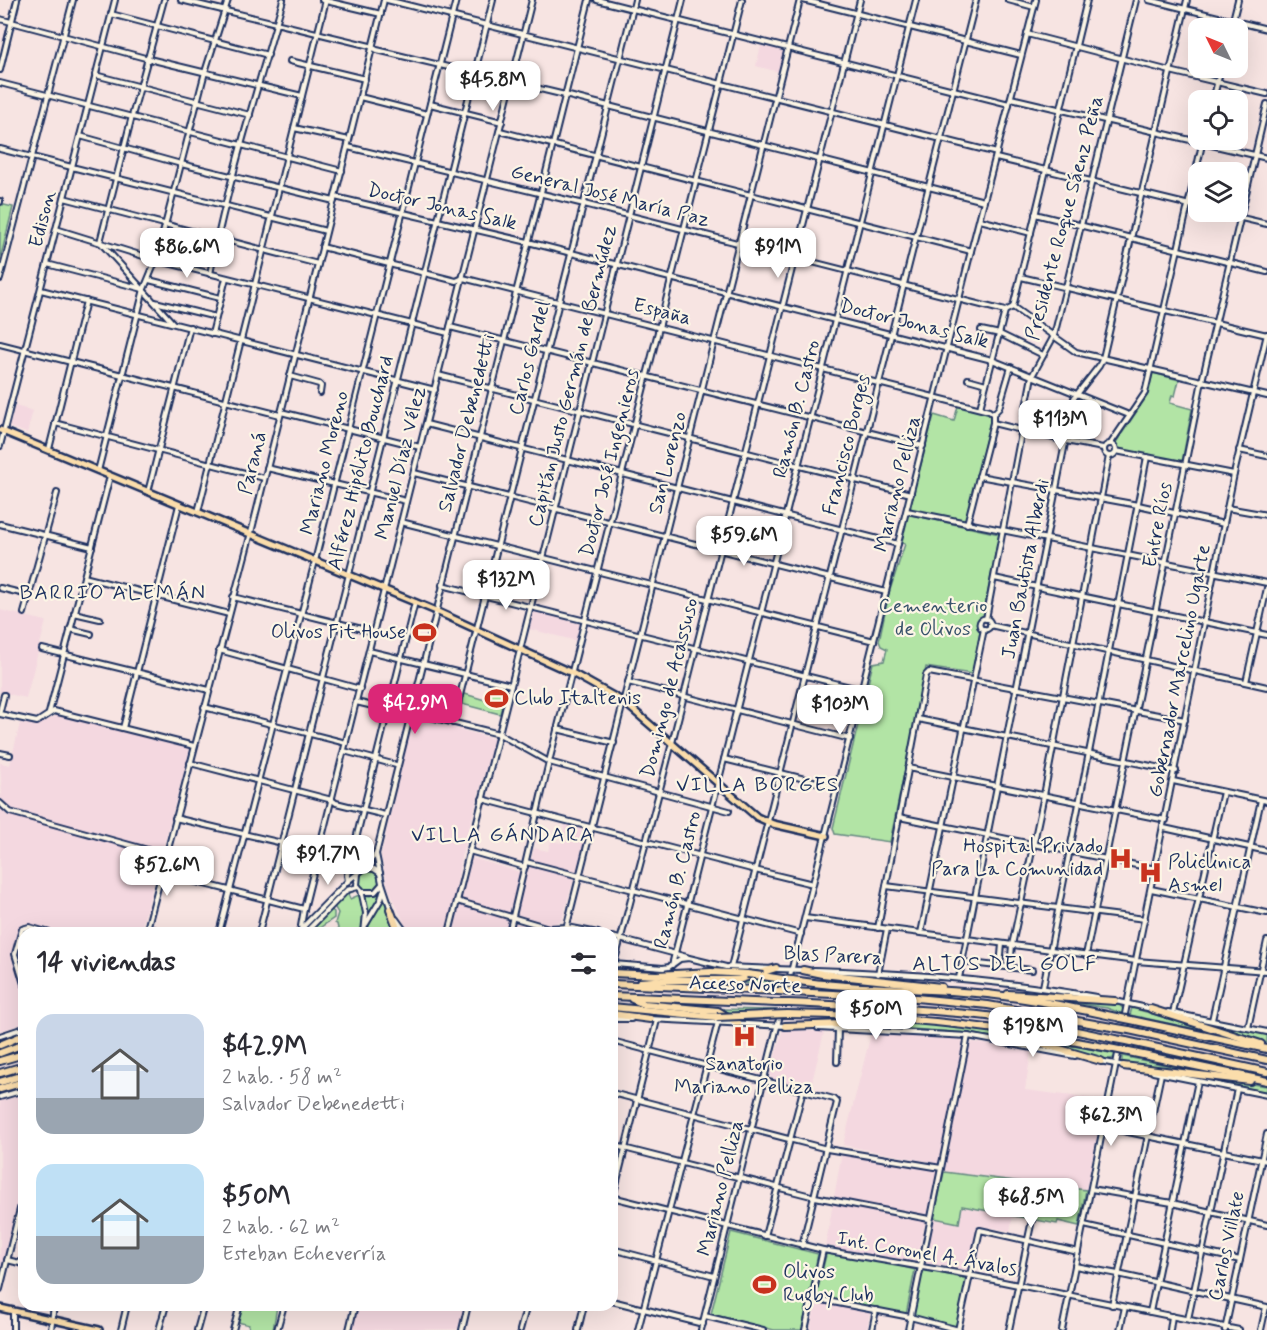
<!DOCTYPE html>
<html lang="es">
<meta charset="utf-8">
<style>
:root{--surface:#fff;--page:#f7f7f7;--text:#2b2b33;--muted:#7c7c81;--accent:#db2777}
body{margin:0;font-family:Mynerve,sans-serif;background:var(--page);color:var(--text);height:100vh;display:flex;flex-direction:column;font-size:22px;white-space:nowrap}
*{box-sizing:border-box;margin:0}
p{font-size:20px;color:var(--muted)}
.icon{flex:none;width:33px;height:33px;fill:none;stroke:currentColor;stroke-width:2;stroke-linecap:round;stroke-linejoin:round}
.map{position:relative;flex:1;overflow:hidden}
.drawer{position:absolute;left:18px;top:927px;width:600px;height:384px;display:flex;flex-direction:column;background:var(--surface);border-radius:18px;box-shadow:0 6px 24px #0002}
.drawer>*{flex:none}
.needle{width:39px;rotate:313deg}
.controls{position:absolute;left:1188px;top:18px;display:grid;gap:12px}
.controls a{display:grid;place-items:center;width:60px;height:60px;border-radius:12px;background:var(--surface);box-shadow:0 6px 24px #0002;font-size:30px}
.price{position:absolute;translate:-50% -51px;padding:0 14px;border-radius:12px;background:#fff;color:#222;font-size:20px;line-height:39px;filter:drop-shadow(0 2px 3px #0008)}
.price::after{content:'';position:absolute;left:50%;top:36px;width:18px;height:14px;margin-left:-9px;background:inherit;clip-path:polygon(0 0,100% 0,50% 100%)}
.price.on{background:var(--accent);color:#fff}
ul{padding:0;list-style:none}
li{display:flex;align-items:center;gap:18px;height:150px;padding:0 18px}
li span{display:grid;place-items:center;flex:none;width:168px;height:120px;border-radius:18px;color:#555}
li>.icon{margin-inline-start:auto}
span .icon{width:72px;height:72px;fill:#fffc;stroke-width:1}
li b{font-size:26px}
h2{display:flex;justify-content:space-between;align-items:center;height:72px;padding:0 18px;font-size:26px}
.map>svg:first-child{display:block}
</style>
<div class="map">
<svg width="1267" height="1330" viewBox="0 0 1267 1330">
<rect width="100%" height="100%" fill="#f7e4e2"/>
<filter id="ink" filterUnits="userSpaceOnUse"><feTurbulence type="fractalNoise" baseFrequency=".0167" numOctaves="2"/><feDisplacementMap in="SourceGraphic" scale="12" xChannelSelector="R" yChannelSelector="G"/><feConvolveMatrix kernelMatrix="1 2 1 2 8 2 1 2 1" color-interpolation-filters="sRGB"/></filter>
<g filter="url(#ink)">
<g fill="#f4d8e0">
<polygon points="761,46 784,51 779,72 756,66"/>
<polygon points="15,406 33,411 27,433 9,427"/>
<polygon points="0,610 46,621 26,698 0,692"/>
<polygon points="534,612 580,624 577,641 529,629"/>
<polygon points="58,715 190,749 140,933 67,933 27,923 23,924 20,927 13,953 24,992 24,1023 0,1031 0,796 2,794 0,763 10,765 20,723 38,725"/>
<polygon points="416,717 494,739 461,857 455,895 445,933 409,933 388,887 381,856 413,718"/>
<polygon points="565,824 588,830 576,872 531,860 534,848 548,851 551,841 561,843"/>
<polygon points="472,858 520,872 507,921 544,931 543,933 453,933"/>
<polygon points="529,866 574,878 562,920 551,925 516,916"/>
<polygon points="740,1026 752,1029 748,1046 745,1047 735,1043"/>
<polygon points="783,1029 824,1032 810,1090 769,1077"/>
<polygon points="871,1034 932,1036 960,1040 963,1042 941,1164 843,1145"/>
<polygon points="973,1042 1031,1052 1025,1090 1104,1100 1086,1190 944,1172 970,1045"/>
<polygon points="24,1094 24,1181 0,1274 0,1101"/>
<polygon points="842,1152 938,1170 915,1263 825,1248"/>
<polygon points="962,1205 1013,1215 1010,1231 977,1225 967,1270 926,1263 934,1218 958,1223"/>
<polygon points="816,1302 870,1313 867,1330 810,1330"/>
<polygon points="359,1305 465,1305 459,1327 457,1329 359,1330 357,1328 353,1327"/>
</g>
<g fill="#b2e4a5" stroke="#668a82" stroke-width="1.5">
<polygon points="0,204 13,207 0,260"/>
<polygon points="1153,373 1179,380 1175,396 1172,395 1170,403 1192,409 1182,462 1120,449 1115,444 1147,396"/>
<polygon points="958,406 987,413 991,417 966,521 912,510 910,506 934,415 954,421"/>
<polygon points="907,514 999,534 972,674 926,667 890,842 835,834 833,828 873,663 884,661 887,649 881,646 879,641 889,593 905,544 901,543"/>
<polygon points="492,684 505,687 506,690 500,714 462,704 465,694 488,701"/>
<polygon points="366,868 370,868 382,877 379,889 369,893 358,887 357,877"/>
<path d="M350,889L356,890L348,894L350,899L359,895C364,908 364,919 361,933H339L337,924L335,923L338,913L334,906Z"/>
<polygon points="381,890 380,897 367,917 364,895 370,896"/>
<polygon points="383,898 397,933 367,933 370,923"/>
<polygon points="330,909 334,912 334,918 312,933 307,933"/>
<polygon points="753,978 809,985 849,988 716,982"/>
<polygon points="1035,997 1120,1005 1123,1009 1123,1014 1107,1008"/>
<polygon points="1132,1008 1234,1037 1130,1015"/>
<polygon points="721,1009 776,1010 774,1012 732,1014"/>
<polygon points="1187,1018 1267,1034 1267,1043"/>
<polygon points="867,1024 925,1024 981,1030 1031,1044 969,1033 854,1025"/>
<polygon points="1029,1037 1115,1054 1114,1058 1106,1060 1025,1038"/>
<polygon points="1122,1056 1209,1074 1122,1063"/>
<polygon points="1187,1076 1267,1086 1267,1092"/>
<polygon points="944,1172 1086,1190 1079,1226 1058,1221 1057,1224 962,1206 959,1223 934,1218"/>
<polygon points="731,1232 818,1254 802,1330 774,1330 711,1314"/>
<polygon points="828,1247 915,1270 906,1315 816,1296"/>
<polygon points="921,1269 967,1279 956,1326 911,1317"/>
<polygon points="243,1305 277,1306 273,1330 248,1330 249,1325 238,1322"/>
</g>
<g fill="none" stroke-linecap="round" stroke-linejoin="round">
<g stroke="#cbc0c8" stroke-width="4" stroke-dasharray="4 2" stroke-linecap="butt">
<polyline points="781,1013 789,980"/>
<polyline points="1118,1050 1125,1019"/>
</g>
<defs>
<g id="minor">
<polyline points="164,0 132,116 100,242 172,322"/>
<polyline points="181,0 370,46 377,50 565,95 984,201"/>
<polyline points="322,0 381,14"/>
<polyline points="387,0 997,153"/>
<polyline points="597,0 1009,104"/>
<polyline points="803,0 1021,55"/>
<polyline points="1008,0 1034,7"/>
<polyline points="1149,0 1267,29"/>
<polyline points="111,14 268,55"/>
<polyline points="0,19 149,59 302,96"/>
<polyline points="1231,28 1238,0"/>
<polyline points="1027,34 1170,71 1267,94"/>
<polyline points="290,61 365,79"/>
<polyline points="0,70 17,0"/>
<polyline points="95,75 250,115"/>
<polyline points="0,83 342,171"/>
<polyline points="360,97 427,114"/>
<polyline points="1011,98 1267,158"/>
<polyline points="1213,100 1221,68"/>
<polyline points="430,104 502,122"/>
<polyline points="294,128 349,140"/>
<polyline points="500,131 971,251"/>
<polyline points="80,136 181,164 334,201"/>
<polyline points="348,147 584,204 1005,311"/>
<polyline points="0,149 326,231"/>
<polyline points="996,158 1198,207"/>
<polyline points="335,197 528,242 992,360 1129,415"/>
<polyline points="64,198 318,264"/>
<polyline points="0,201 0,202"/>
<polyline points="1216,212 1267,224"/>
<polyline points="1035,214 1267,272"/>
<polyline points="980,220 1031,233"/>
<polyline points="56,229 156,260 448,333"/>
<polyline points="322,247 456,281 463,278 989,411 993,414"/>
<polyline points="47,264 143,289"/>
<path d="M210,274C228,181 257,91 283,0"/>
<polyline points="1021,277 1267,335"/>
<polyline points="0,279 73,0"/>
<polyline points="149,280 220,298"/>
<polyline points="41,290 435,390"/>
<polyline points="155,302 216,317"/>
<polyline points="1013,307 1076,352 1267,396"/>
<polyline points="450,327 923,446"/>
<polyline points="981,330 1000,334 1043,355"/>
<polyline points="212,334 226,278"/>
<polyline points="0,344 280,415"/>
<polyline points="438,375 911,494"/>
<polyline points="290,376 319,384 321,386 320,393"/>
<polyline points="968,379 986,384"/>
<polyline points="980,408 1005,311 1013,307 1087,0"/>
<polyline points="281,412 420,447"/>
<polyline points="993,414 999,408 1011,367"/>
<polyline points="55,423 264,478"/>
<polyline points="993,423 1066,441 1103,448"/>
<polyline points="426,424 898,544"/>
<polyline points="1111,443 1145,393 1203,140"/>
<circle cx="1110" cy="450" r="6"/>
<polyline points="0,446 115,0"/>
<polyline points="49,449 86,301"/>
<polyline points="1239,450 1267,456"/>
<polyline points="1116,451 1234,474"/>
<polyline points="267,468 406,501"/>
<polyline points="98,471 144,289 156,260 205,72 228,0"/>
<polyline points="414,473 886,592"/>
<polyline points="979,476 1138,505 1224,524"/>
<polyline points="148,492 190,327"/>
<polyline points="1227,508 1267,515"/>
<polyline points="907,511 1267,583"/>
<polyline points="198,512 326,0"/>
<polyline points="401,522 874,641"/>
<polyline points="0,524 92,547"/>
<polyline points="967,524 993,423 993,414"/>
<polyline points="84,577 229,614"/>
<polyline points="994,578 1267,635"/>
<polyline points="442,585 862,690"/>
<polyline points="0,588 29,595"/>
<polyline points="233,597 374,632"/>
<polyline points="24,613 57,493"/>
<polyline points="74,613 100,619"/>
<circle cx="985" cy="624" r="5.5"/>
<polyline points="986,619 1032,376 1054,336 1136,0"/>
<polyline points="990,625 1267,687"/>
<polyline points="70,629 91,634"/>
<polyline points="42,649 209,690"/>
<polyline points="219,650 360,689"/>
<polyline points="369,651 511,685"/>
<polyline points="628,682 850,739"/>
<polyline points="1246,682 1267,588"/>
<polyline points="356,702 403,713 415,713 499,734 549,762 729,811"/>
<polyline points="204,707 346,743"/>
<polyline points="0,711 4,695"/>
<polyline points="49,713 110,476"/>
<polyline points="0,714 37,722 54,711 194,746"/>
<polyline points="918,719 1176,771"/>
<polyline points="453,723 635,0"/>
<polyline points="123,728 179,505"/>
<polyline points="557,729 614,743"/>
<polyline points="344,751 396,765"/>
<polyline points="0,753 10,755"/>
<polyline points="724,759 837,787"/>
<polyline points="190,763 332,800 336,803 385,815"/>
<polyline points="908,768 1166,820"/>
<polyline points="1173,781 1267,801"/>
<polyline points="482,799 755,870 813,884"/>
<polyline points="0,803 10,812 166,855"/>
<polyline points="899,817 1156,869"/>
<polyline points="175,818 351,859"/>
<polyline points="1164,828 1267,851"/>
<polyline points="469,851 525,867"/>
<polyline points="376,854 382,883 391,910"/>
<polyline points="526,862 801,934"/>
<polyline points="365,868 374,869 380,873"/>
<polyline points="161,873 304,909"/>
<polyline points="358,874 357,885 363,892 375,892 382,884"/>
<polyline points="348,881 347,875 415,602"/>
<polyline points="886,886 1145,919"/>
<polyline points="1151,889 1267,913"/>
<polyline points="361,890 366,913 364,933"/>
<polyline points="457,901 549,928 567,927 598,933"/>
<polyline points="805,918 1136,961 1267,971"/>
<polyline points="396,919 406,933"/>
<polyline points="366,924 381,899 383,891"/>
<polyline points="148,928 168,933"/>
<polyline points="878,928 926,675 929,672 1185,720"/>
<polyline points="307,931 301,926 304,909 532,0"/>
<polyline points="146,933 253,525 384,0"/>
<polyline points="219,933 315,561 456,0"/>
<polyline points="259,933 493,0"/>
<polyline points="297,933 348,881 362,870 376,854 589,0"/>
<polyline points="305,933 347,890 358,887"/>
<polyline points="449,933 683,0"/>
<polyline points="509,933 549,762 742,0"/>
<polyline points="565,933 800,0"/>
<polyline points="921,933 984,629"/>
<polyline points="612,937 687,957"/>
<polyline points="1086,955 1202,381 1267,104"/>
<polyline points="962,962 1032,970"/>
<polyline points="614,964 672,743 860,0"/>
<polyline points="614,964 663,968 669,967 680,959 689,958 726,967 803,970"/>
<polyline points="672,965 916,0"/>
<polyline points="1000,966 1002,944"/>
<polyline points="731,967 976,0"/>
<polyline points="1010,968 1012,945 1044,795 1109,456"/>
<path d="M814,970C908,973 1003,980 1096,997"/>
<polyline points="878,974 887,929"/>
<polyline points="790,976 971,251 1036,0"/>
<polyline points="959,978 1074,398 1099,366 1103,358 1187,0"/>
<polyline points="24,984 15,954 22,929 29,927 50,933"/>
<polyline points="1043,987 1147,457"/>
<polyline points="1115,1001 1152,1009"/>
<polyline points="1168,1012 1267,1032"/>
<polyline points="1173,1013 1223,792"/>
<polyline points="1125,1014 1234,474 1267,334"/>
<polyline points="612,1019 631,1019"/>
<polyline points="650,1019 786,1026"/>
<polyline points="1212,1020 1261,800"/>
<polyline points="818,1028 968,1036 1075,1056"/>
<polyline points="1248,1028 1267,941"/>
<polyline points="0,1036 24,1028"/>
<polyline points="612,1041 834,1099 837,1102 802,1246"/>
<polyline points="1100,1061 1125,1066"/>
<polyline points="837,1062 838,1029"/>
<polyline points="1153,1072 1267,1095"/>
<polyline points="612,1093 827,1149 941,1168"/>
<polyline points="0,1097 24,1090"/>
<polyline points="1104,1127 1267,1161"/>
<polyline points="612,1145 815,1197 929,1219"/>
<polyline points="1091,1189 1172,1203 1267,1225"/>
<polyline points="612,1197 823,1250 969,1275 1239,1330"/>
<polyline points="612,1201 657,1020"/>
<polyline points="1084,1225 1240,1260"/>
<polyline points="765,1236 803,1090"/>
<polyline points="612,1249 714,1276"/>
<polyline points="7,1260 24,1264"/>
<polyline points="1075,1266 1118,1274 1267,1307"/>
<polyline points="0,1289 24,1193"/>
<polyline points="812,1298 910,1317 959,1330"/>
<polyline points="612,1301 703,1324"/>
<polyline points="1112,1305 1161,1074"/>
<polyline points="13,1311 13,1330"/>
<polyline points="1150,1312 1198,1081"/>
<polyline points="705,1316 763,1330"/>
<polyline points="1188,1319 1237,1089"/>
<polyline points="51,1330 54,1305"/>
<polyline points="121,1330 127,1305"/>
<polyline points="159,1330 166,1305"/>
<polyline points="197,1330 204,1305"/>
<polyline points="233,1330 240,1305"/>
<polyline points="277,1330 284,1305"/>
<polyline points="349,1330 355,1305"/>
<polyline points="462,1330 468,1305"/>
<polyline points="520,1330 527,1305"/>
<polyline points="578,1330 584,1305"/>
<polyline points="638,1330 718,1022"/>
<polyline points="701,1330 779,1019"/>
<polyline points="805,1330 823,1250"/>
<polyline points="872,1330 876,1310"/>
<polyline points="908,1330 968,1036"/>
<polyline points="958,1330 980,1230 1078,1252"/>
<polyline points="1009,1330 1032,1220"/>
<polyline points="1062,1330 1118,1054"/>
<polyline points="1120,1330 1125,1307"/>
<polyline points="1170,1330 1172,1316"/>
<polyline points="1225,1330 1267,1134"/>
<polyline points="1261,1330 1266,1307"/>
</g>
<g id="major">
<polyline points="0,430 436,611 572,673 624,702 757,817 773,824 826,836"/>
<polyline points="0,1308 99,1330"/>
</g>
<g id="highway">
<polyline points="390,909 399,933"/>
<polyline points="612,965 614,964"/>
<polyline points="803,970 822,974 941,987"/>
<polyline points="612,973 657,975 711,972 747,974"/>
<polyline points="763,976 782,979"/>
<path d="M792,980C853,990 915,987 976,993C1025,997 1074,1008 1121,1018"/>
<polyline points="640,982 666,980 738,980 776,968"/>
<polyline points="612,984 778,991"/>
<polyline points="791,992 916,998 988,1005 1117,1028"/>
<polyline points="1008,994 1115,1001"/>
<polyline points="612,996 776,1003"/>
<polyline points="632,999 644,1004 718,1011 738,1023"/>
<path d="M789,1003C852,1006 915,1008 978,1015C1024,1020 1069,1029 1115,1039"/>
<polyline points="612,1007 717,1017"/>
<polyline points="1151,1009 1261,1044"/>
<polyline points="612,1014 650,1019"/>
<path d="M787,1014C898,1015 1006,1027 1114,1049"/>
<polyline points="1131,1020 1267,1049"/>
<polyline points="785,1026 901,1022"/>
<polyline points="1129,1030 1267,1060"/>
<polyline points="998,1031 1101,1061"/>
<polyline points="1126,1041 1267,1072"/>
<polyline points="0,1045 24,1035"/>
<polyline points="1124,1051 1267,1081"/>
<polyline points="0,1053 24,1044"/>
<polyline points="0,1061 24,1054"/>
<polyline points="1123,1066 1250,1081"/>
<polyline points="0,1073 24,1066"/>
<polyline points="0,1082 24,1075"/>
<polyline points="0,1089 24,1082"/>
</g>
</defs>
<use href="#minor" stroke="#1b2f5e" stroke-width="8"/>
<use href="#major" stroke="#1b2f5e" stroke-width="10"/>
<use href="#highway" stroke="#1b2f5e" stroke-width="10"/>
<use href="#minor" stroke="#fcf5e5" stroke-width="4"/>
<use href="#major" stroke="#fbddab" stroke-width="5"/>
<use href="#highway" stroke="#fbddab" stroke-width="6"/>
<defs>
<g id="highway-bridge">
<polyline points="747,974 763,976"/>
<polyline points="782,979 792,980"/>
<polyline points="778,991 791,992"/>
<polyline points="776,1003 789,1003"/>
<polyline points="717,1017 787,1014"/>
<polyline points="1121,1018 1131,1020"/>
<polyline points="1117,1028 1129,1030"/>
<polyline points="1115,1039 1126,1041"/>
<polyline points="1114,1049 1124,1051"/>
</g>
</defs>
<use href="#highway-bridge" stroke="#1b2f5e" stroke-width="10" stroke-linecap="butt"/>
<use href="#highway-bridge" stroke="#fbddab" stroke-width="6"/>
</g>
</g>
<defs>
<symbol id="stadium-bare" viewBox="-9 -9 18 18"><path d="M0-5a6.5 5 0 1 0 0 10a6.5 5 0 1 0 0-10ZM-3.5-1.8h7v3.6h-7Z" fill="#c8321e" stroke="#fcf5e5" stroke-width="2.5" paint-order="stroke"/></symbol>
<symbol id="hospital-bare" viewBox="-9 -9 18 18"><path d="M-5-5h3v3.5h4V-5h3V5h-3V1.5h-4V5h-3Z" fill="#c8321e" stroke="#fcf5e5" stroke-width="2.5" paint-order="stroke"/></symbol>
</defs>
<g fill-rule="evenodd">
<use href="#stadium-bare" x="408" y="616" width="33" height="33"/>
<use href="#stadium-bare" x="480" y="682" width="33" height="33"/>
<use href="#hospital-bare" x="1104" y="842" width="33" height="33"/>
<use href="#hospital-bare" x="1134" y="856" width="33" height="33"/>
<use href="#hospital-bare" x="728" y="1020" width="33" height="33"/>
<use href="#stadium-bare" x="748" y="1268" width="33" height="33"/>
</g>
<g text-anchor="middle" dominant-baseline="central" stroke-width="4.5" stroke-linejoin="round" paint-order="stroke">
<g font-size="20" fill="#1b2f5e" stroke="#fcf5e5">
<text transform="translate(610 196) rotate(14)">General José María Paz</text>
<text transform="translate(442 207) rotate(13)">Doctor Jonas Salk</text>
<text transform="translate(1065 218) rotate(-75)">Presidente Roque Sáenz Peña</text>
<text transform="translate(43 219) rotate(-76)">Edison</text>
<text transform="translate(662 312) rotate(14)">España</text>
<text transform="translate(914 324) rotate(14)">Doctor Jonas Salk</text>
<text transform="translate(530 358) rotate(-76)">Carlos Gardel</text>
<text transform="translate(573 376) rotate(-76)">Capitán Justo Germán de Bermúdez</text>
<text transform="translate(797 409) rotate(-76)">Ramón B. Castro</text>
<text transform="translate(467 423) rotate(-76)">Salvador Debenedetti</text>
<text transform="translate(847 445) rotate(-76)">Francisco Borges</text>
<text transform="translate(253 463) rotate(-76)">Paraná</text>
<text transform="translate(325 463) rotate(-76)">Mariano Moreno</text>
<text transform="translate(361 463) rotate(-76)">Alférez Hipólito Bouchard</text>
<text transform="translate(401 463) rotate(-76)">Manuel Díaz Vélez</text>
<text transform="translate(610 463) rotate(-76)">Doctor José Ingenieros</text>
<text transform="translate(668 463) rotate(-76)">San Lorenzo</text>
<text transform="translate(898 484) rotate(-76)">Mariano Pelliza</text>
<text transform="translate(1158 525) rotate(-79)">Entre Ríos</text>
<text transform="translate(1026 569) rotate(-79)">Juan Bautista Alberdi</text>
<text transform="translate(1180 671) rotate(-79)">Gobernador Marcelino Ugarte</text>
<text transform="translate(670 688) rotate(-76)">Domingo de Acassuso</text>
<text transform="translate(678 880) rotate(-76)">Ramón B. Castro</text>
<text transform="translate(833 956) rotate(3)">Blas Parera</text>
<text transform="translate(745 985) rotate(2)">Acceso Norte</text>
<text transform="translate(721 1188) rotate(-76)">Mariano Pelliza</text>
<text transform="translate(1227 1246) rotate(-78)">Carlos Villate</text>
<text transform="translate(927 1254) rotate(10)">Int. Coronel A. Ávalos</text>
</g>
<g font-size="20" fill="#39536c" stroke="#fcf5e5">
<text x="933" y="606">Cementerio<tspan x="933" dy="23">de Olivos</tspan></text>
</g>
<g font-size="20" fill="#1b2f5e" stroke="#fcf5e5" text-anchor="start">
<text x="406" y="632" text-anchor="end">Olivos Fit House</text>
<text x="514" y="698">Club Italtenis</text>
<text x="1103" y="846" text-anchor="end">Hospital Privado<tspan x="1103" dy="23">Para La Comunidad</tspan></text>
<text x="1168" y="862">Policlinica<tspan x="1168" dy="23">Asmel</tspan></text>
<text x="744" y="1064" text-anchor="middle">Sanatorio<tspan x="744" dy="23">Mariano Pelliza</tspan></text>
<text x="783" y="1272">Olivos<tspan x="783" dy="23">Rugby Club</tspan></text>
</g>
<g font-size="21" letter-spacing="1.5" fill="#1b2f5e" stroke="#fcf5e5">
<text x="113" y="593">BARRIO ALEMÁN</text>
<text x="758" y="785">VILLA BORGES</text>
<text x="503" y="835">VILLA GÁNDARA</text>
<text x="1005" y="964">ALTOS DEL GOLF</text>
</g>
</g>
</svg>
<div class="controls">
<a><svg class="needle" viewBox="-14 -14 28 28"><path d="M0-13l5 13h-10z" fill="#e53935"/><path d="M0 13l5-13h-10z" fill="#7c7c81"/></svg></a>
<a><svg class="icon" aria-label="locate" viewBox="0 0 24 24"><circle cx="12" cy="12" r="6"/><path d="M12 2v4M12 18v4M2 12h4M18 12h4"/></svg></a>
<a><svg class="icon" aria-label="layers" viewBox="0 0 24 24"><path d="M12 4l9 5-9 5-9-5zM3 14l9 5 9-5"/></svg></a>
</div>
<b class="price" style="left:493px;top:112px">$45.8M</b>
<b class="price" style="left:187px;top:279px">$86.6M</b>
<b class="price" style="left:778px;top:279px">$91M</b>
<b class="price" style="left:1060px;top:451px">$113M</b>
<b class="price" style="left:744px;top:567px">$59.6M</b>
<b class="price" style="left:506px;top:611px">$132M</b>
<b class="price on" style="left:415px;top:735px">$42.9M</b>
<b class="price" style="left:840px;top:736px">$103M</b>
<b class="price" style="left:328px;top:886px">$91.7M</b>
<b class="price" style="left:167px;top:897px">$52.6M</b>
<b class="price" style="left:876px;top:1041px">$50M</b>
<b class="price" style="left:1033px;top:1058px">$198M</b>
<b class="price" style="left:1111px;top:1147px">$62.3M</b>
<b class="price" style="left:1031px;top:1229px">$68.5M</b>
<section class="drawer">
<h2>14 viviendas<svg class="icon" aria-label="filters" viewBox="0 0 24 24"><path d="M4 7h16M4 17h16"/><circle cx="9" cy="7" r="2"/><circle cx="15" cy="17" r="2"/></svg></h2>
<ul>
<li><span style="background:linear-gradient(#c9d6e8 70%,#9aa5b1 0)"><svg class="icon" aria-label="home" viewBox="0 0 24 24"><path d="M3 11l9-7 9 7M6 9v11h12V9"/></svg></span><div><b>$42.9M</b><p>2 hab. · 58 m²</p><p>Salvador Debenedetti</p></div></li>
<li><span style="background:linear-gradient(#bfe0f5 60%,#9aa5b1 0)"><svg class="icon" aria-label="home" viewBox="0 0 24 24"><path d="M3 11l9-7 9 7M6 9v11h12V9"/></svg></span><div><b>$50M</b><p>2 hab. · 62 m²</p><p>Esteban Echeverría</p></div></li>
</ul>
</section>
</div>
